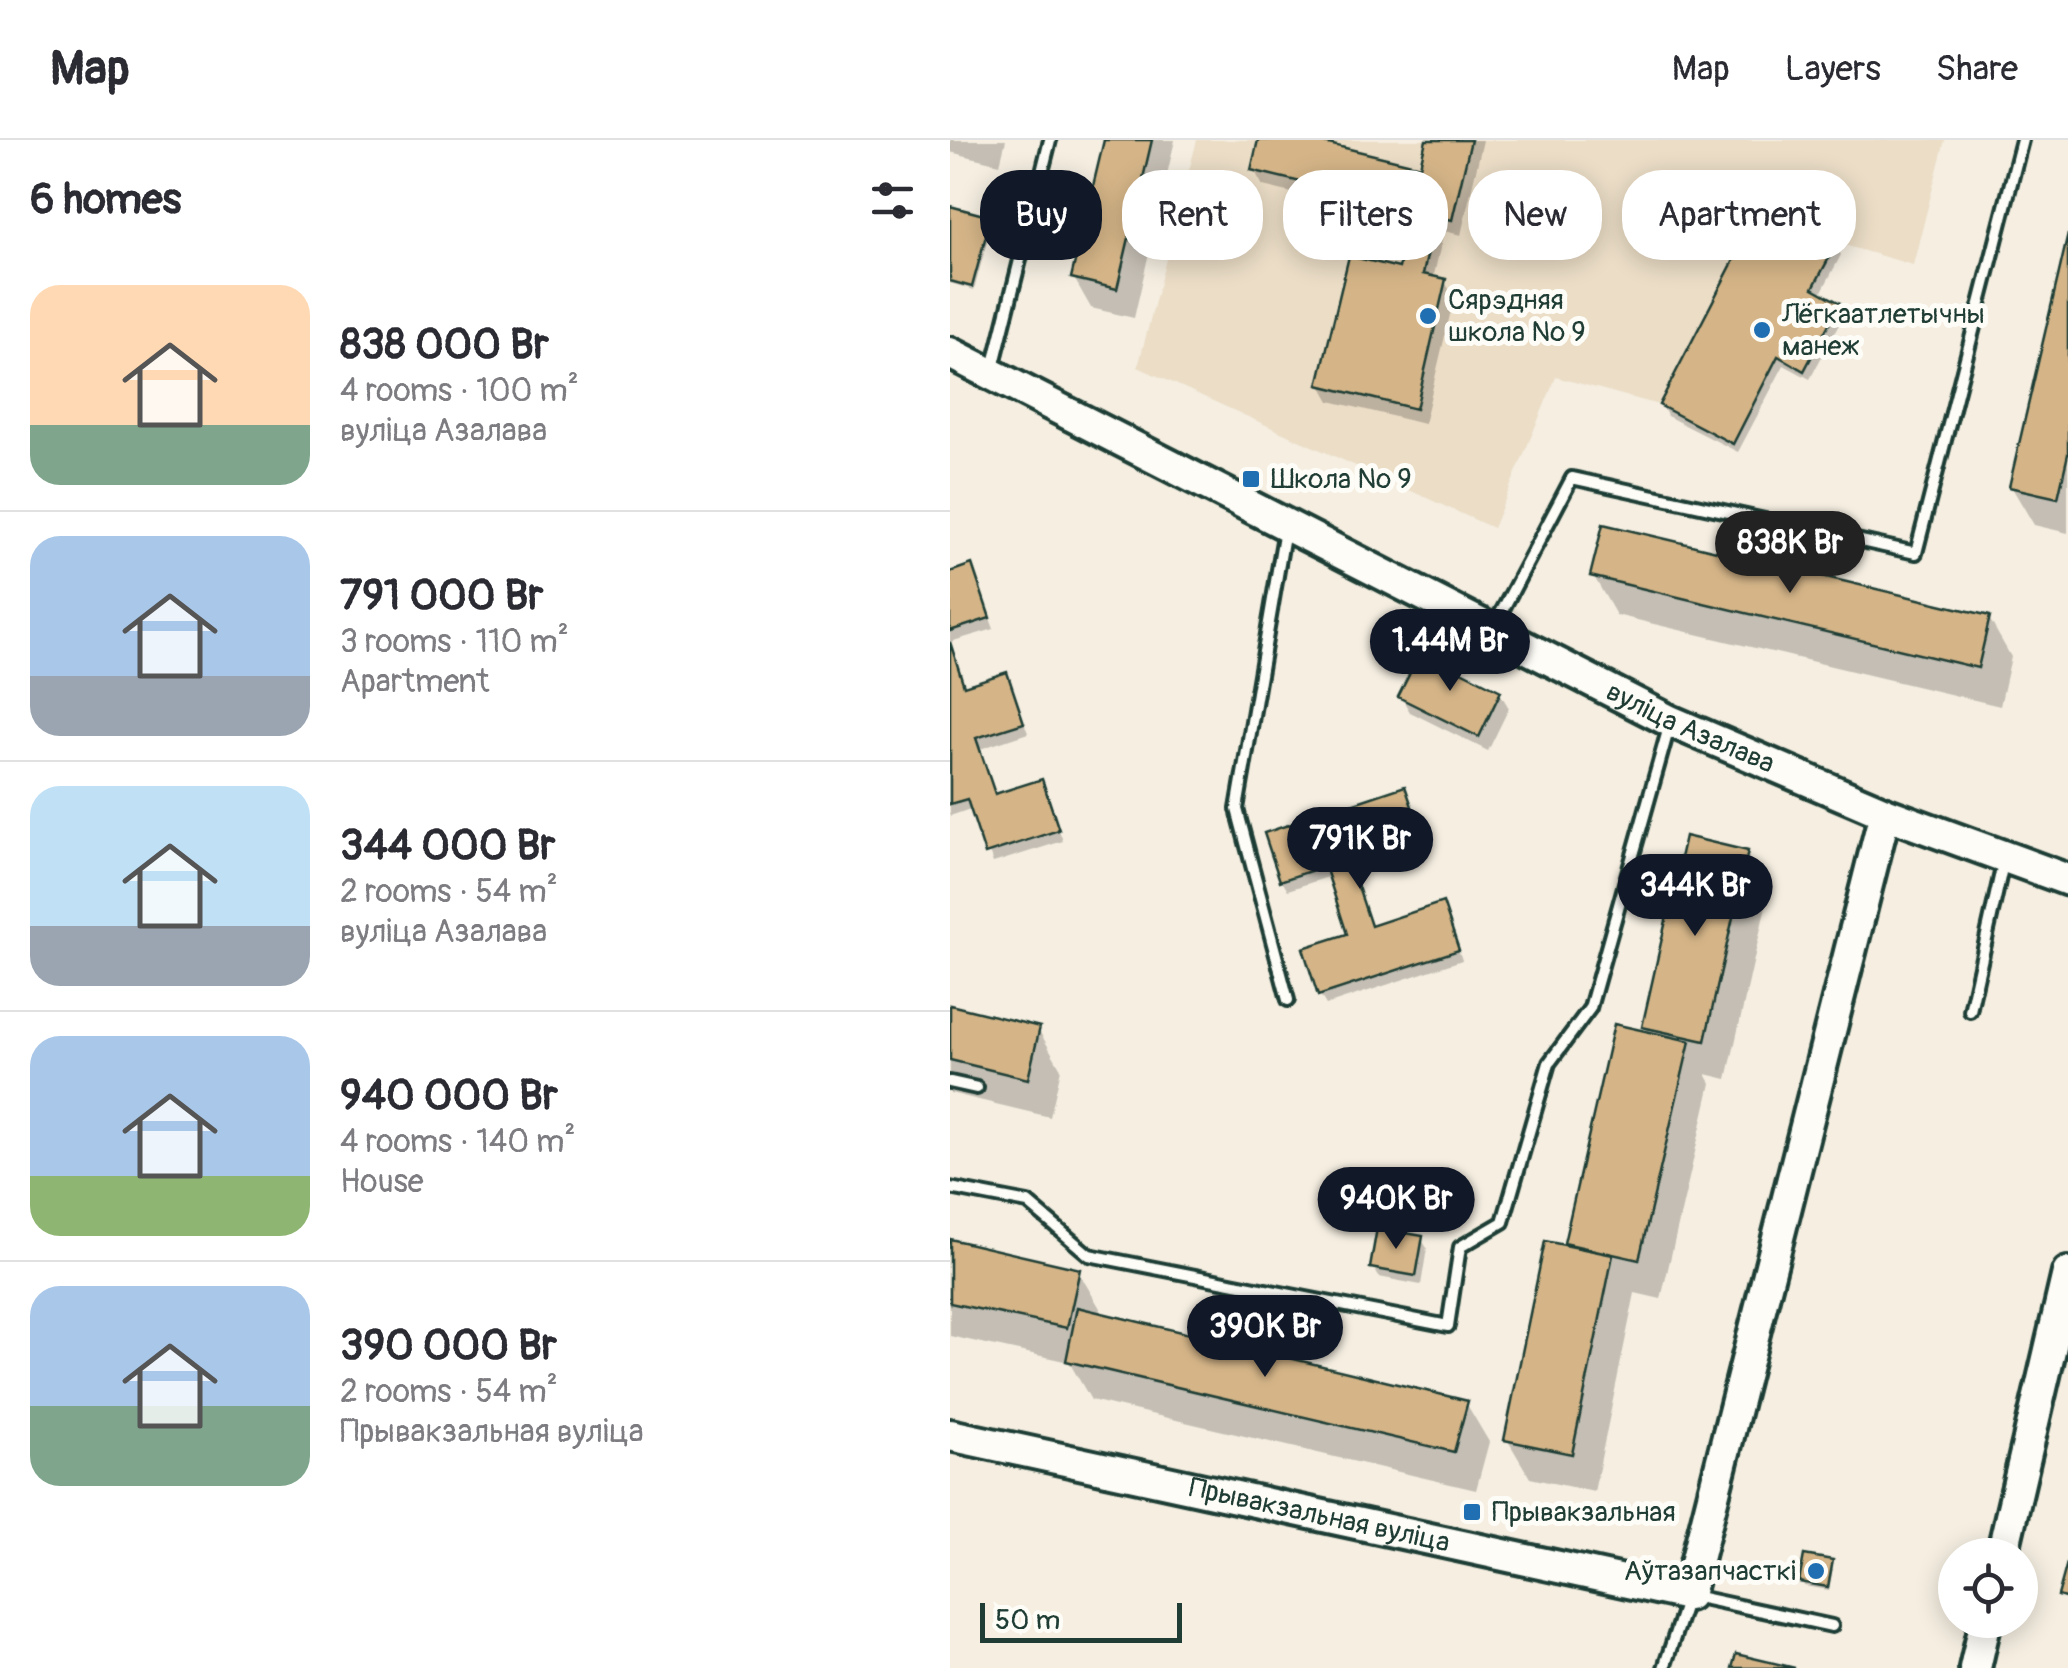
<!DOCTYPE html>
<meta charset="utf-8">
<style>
:root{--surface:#fff;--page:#f7f7f7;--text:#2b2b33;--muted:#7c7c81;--line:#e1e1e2;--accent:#111827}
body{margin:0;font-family:Pangolin,sans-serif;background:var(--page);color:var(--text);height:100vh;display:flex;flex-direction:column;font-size:38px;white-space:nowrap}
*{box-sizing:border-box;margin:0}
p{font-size:32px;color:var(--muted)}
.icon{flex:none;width:55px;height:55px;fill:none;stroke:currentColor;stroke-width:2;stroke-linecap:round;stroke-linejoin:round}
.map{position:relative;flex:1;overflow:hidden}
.drawer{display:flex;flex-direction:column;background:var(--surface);width:950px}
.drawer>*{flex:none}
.guide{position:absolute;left:30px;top:30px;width:938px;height:90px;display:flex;gap:20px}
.controls{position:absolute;left:988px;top:1398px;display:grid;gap:20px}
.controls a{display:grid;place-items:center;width:100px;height:100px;border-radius:50%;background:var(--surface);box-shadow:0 5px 25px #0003;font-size:50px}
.scale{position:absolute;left:30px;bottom:25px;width:202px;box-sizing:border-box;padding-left:10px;border:5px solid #1f3d34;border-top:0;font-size:28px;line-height:35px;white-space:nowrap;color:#1f3d34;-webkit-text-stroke:8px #fdfcf7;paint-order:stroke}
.price{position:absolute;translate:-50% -85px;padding:0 22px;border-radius:35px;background:var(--accent);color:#fff;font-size:32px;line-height:65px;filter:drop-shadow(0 2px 5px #0008)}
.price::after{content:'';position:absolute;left:50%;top:60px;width:30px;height:22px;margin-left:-15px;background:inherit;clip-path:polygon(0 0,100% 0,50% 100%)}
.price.selected{background:#222;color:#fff}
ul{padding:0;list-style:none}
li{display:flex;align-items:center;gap:30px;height:250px;padding:0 30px}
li+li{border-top:2px solid var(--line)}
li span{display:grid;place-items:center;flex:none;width:280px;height:200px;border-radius:30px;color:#555}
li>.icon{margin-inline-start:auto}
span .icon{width:120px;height:120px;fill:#fffc;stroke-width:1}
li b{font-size:42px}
h2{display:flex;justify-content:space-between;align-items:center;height:120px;padding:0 30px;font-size:42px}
.tag{padding:0 35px;border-radius:40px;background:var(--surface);box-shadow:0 5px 25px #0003;font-size:35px;line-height:90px}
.tag.selected{background:var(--accent);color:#fff}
header{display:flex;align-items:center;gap:60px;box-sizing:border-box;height:140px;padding:0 50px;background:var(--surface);border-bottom:2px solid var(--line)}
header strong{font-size:48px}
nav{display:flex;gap:55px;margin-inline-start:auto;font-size:35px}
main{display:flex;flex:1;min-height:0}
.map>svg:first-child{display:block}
</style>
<header>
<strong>Map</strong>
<nav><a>Map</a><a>Layers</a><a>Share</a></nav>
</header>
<main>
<section class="drawer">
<h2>6 homes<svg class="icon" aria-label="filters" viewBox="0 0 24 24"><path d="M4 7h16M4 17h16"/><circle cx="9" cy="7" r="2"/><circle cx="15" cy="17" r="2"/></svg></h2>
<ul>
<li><span style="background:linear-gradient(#ffd9b3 70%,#7fa58c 0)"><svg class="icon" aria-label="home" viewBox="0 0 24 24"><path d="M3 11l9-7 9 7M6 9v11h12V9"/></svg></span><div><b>838 000 Br</b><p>4 rooms · 100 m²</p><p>вуліца Азалава</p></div></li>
<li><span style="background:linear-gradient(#a9c7e8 70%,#9aa5b1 0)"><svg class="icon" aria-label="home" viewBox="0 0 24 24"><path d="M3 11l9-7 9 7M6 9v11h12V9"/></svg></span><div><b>791 000 Br</b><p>3 rooms · 110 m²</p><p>Apartment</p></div></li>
<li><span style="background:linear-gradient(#bfe0f5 70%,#9aa5b1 0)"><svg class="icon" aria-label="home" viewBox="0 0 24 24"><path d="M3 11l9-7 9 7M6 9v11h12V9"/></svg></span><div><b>344 000 Br</b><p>2 rooms · 54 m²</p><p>вуліца Азалава</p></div></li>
<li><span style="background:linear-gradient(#a9c7e8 70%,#8fb573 0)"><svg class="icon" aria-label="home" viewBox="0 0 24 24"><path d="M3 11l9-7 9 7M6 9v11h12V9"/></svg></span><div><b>940 000 Br</b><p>4 rooms · 140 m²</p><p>House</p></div></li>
<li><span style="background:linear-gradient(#a9c7e8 60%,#7fa58c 0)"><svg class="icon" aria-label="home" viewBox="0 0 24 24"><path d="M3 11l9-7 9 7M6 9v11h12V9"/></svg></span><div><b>390 000 Br</b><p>2 rooms · 54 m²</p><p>Прывакзальная вуліца</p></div></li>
</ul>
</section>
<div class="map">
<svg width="1118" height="1528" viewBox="0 0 1118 1528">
<rect width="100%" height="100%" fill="#f5eee1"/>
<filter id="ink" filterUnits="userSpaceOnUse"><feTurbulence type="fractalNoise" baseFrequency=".01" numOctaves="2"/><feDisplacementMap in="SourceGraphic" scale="20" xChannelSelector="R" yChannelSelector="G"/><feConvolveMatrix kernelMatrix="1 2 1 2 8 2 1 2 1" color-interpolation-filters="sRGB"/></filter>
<g filter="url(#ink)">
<polygon fill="#ebddc6" points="247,0 995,0 963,125 887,103 813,65 709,265 606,237 543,388 188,227"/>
<g fill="#0003">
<polygon points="0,0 56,0 50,24 0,12"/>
<polygon points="156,0 225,0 184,178 141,168 124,138"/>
<polygon points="311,0 351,0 472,29 479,0 533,0 511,95 494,91 483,139 495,142 504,158 474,284 380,261 371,245 450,131 463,82 313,46 304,30"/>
<polygon points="0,69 39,79 42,83 24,150 0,143"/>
<polygon points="885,104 891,115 870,155 889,165 894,175 860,239 834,225 788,312 717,276 712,265"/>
<polygon points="1118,105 1118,393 1084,385 1061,346"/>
<polygon points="21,427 44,489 0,502 15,548 56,535 78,593 30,609 46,656 91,642 113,701 43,723 23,668 0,676 0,434"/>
<polygon points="643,435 1039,478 1061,517 1050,566 666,475"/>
<polygon points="550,553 559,568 538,611 460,572 451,557"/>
<polygon points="454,649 474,703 402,727 422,788 492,765 512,820 376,865 370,855 400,795 381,736 338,750 332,740"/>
<polygon points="796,713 819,752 777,939 756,934 761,943 711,1159 685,1153 644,1352 580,1338 557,1299 615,1108 666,887 699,894 694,886"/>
<polygon points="0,868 88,889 111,929 100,977 0,953"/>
<polygon points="471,1098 477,1108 471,1145 429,1137 423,1127"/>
<polygon points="0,1102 128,1131 151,1170 150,1175 516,1263 539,1302 526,1350 141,1260 119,1222 0,1196"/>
<polygon points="881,1422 883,1427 879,1450 854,1446 852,1441"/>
</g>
<g fill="#d5b588" stroke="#1f3d34" stroke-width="2.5">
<polygon points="154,0 202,0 167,149 121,138"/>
<polygon points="308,0 362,0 470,26 476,0 521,0 502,80 486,76 473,134 496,139 466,269 368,245 399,116 449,128 463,69 301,30"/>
<polygon points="813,64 887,103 863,148 890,163 854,231 828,216 783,304 709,265"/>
<polygon points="0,66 41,77 22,147 0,141"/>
<polygon points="1118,94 1118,314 1108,358 1059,347"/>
<polygon points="653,384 1040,476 1028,528 640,436"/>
<polygon points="22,424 40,478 0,491 0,432"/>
<polygon points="0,502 14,546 57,532 74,583 26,598 45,654 92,639 109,690 35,714 17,659 0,664"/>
<polygon points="471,511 551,551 529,597 448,557"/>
<polygon points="455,646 471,693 398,717 421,786 493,762 509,810 368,856 353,808 397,794 375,726 330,741 314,693"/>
<polygon points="735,696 798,711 755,901 692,887"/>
<polygon points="0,865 90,887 78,939 0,920"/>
<polygon points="664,884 740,901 689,1120 614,1103"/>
<polygon points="427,1088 473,1096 466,1136 420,1128"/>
<polygon points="0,1099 130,1129 117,1188 0,1163"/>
<polygon points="595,1101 663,1115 622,1314 554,1300"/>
<polygon points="127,1167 518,1261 504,1312 116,1221"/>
<polygon points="854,1415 883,1420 878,1447 849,1442"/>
<polygon points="1118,1419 1118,1459 1108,1456"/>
<polygon points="786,1514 845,1528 782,1528"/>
</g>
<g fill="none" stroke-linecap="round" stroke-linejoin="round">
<defs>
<g id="lane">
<polyline points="42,232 100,0"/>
<polyline points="335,389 287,669 338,860"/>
<polyline points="543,488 622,338 966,413 1072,0"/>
<polyline points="1020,871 1054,719"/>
<polyline points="0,942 27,948"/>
<polyline points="0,1048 78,1063 139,1115 498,1186 510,1107 553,1082 599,923 640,868 719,587"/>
<polyline points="714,1528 738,1455 882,1486"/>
</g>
<g id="secondary">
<path id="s1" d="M0,213L720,581L935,673L1118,740"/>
<path id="s2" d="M0,1295L738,1455L935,673"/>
<polyline points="1052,1415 1118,1133"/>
<polyline points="1025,1528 1036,1480"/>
</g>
</defs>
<use href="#lane" stroke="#1f3d34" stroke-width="18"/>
<use href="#secondary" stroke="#1f3d34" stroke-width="38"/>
<use href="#lane" stroke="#fdfcf7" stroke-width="10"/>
<use href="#secondary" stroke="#fdfcf7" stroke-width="30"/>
</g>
</g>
<g fill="#1f6fb2" stroke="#fdfcf7" stroke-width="4">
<circle cx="478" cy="176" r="10"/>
<circle cx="812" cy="190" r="10"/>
<rect x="291" y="329" width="20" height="20" rx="5"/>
<rect x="512" y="1362" width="20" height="20" rx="5"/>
<circle cx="866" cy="1431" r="10"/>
</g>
<g text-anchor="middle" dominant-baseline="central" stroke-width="10" stroke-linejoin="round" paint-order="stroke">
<g font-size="28" fill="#1f3d34" stroke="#fdfcf7" text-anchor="start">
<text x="498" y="160">Сярэдняя<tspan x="498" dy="32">школа № 9</tspan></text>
<text x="832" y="174">Лёгкаатлетычны<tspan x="832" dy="32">манеж</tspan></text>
<text x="321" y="339">Школа № 9</text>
<text x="542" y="1372">Прывакзальная</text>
<text x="846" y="1431" text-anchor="end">Аўтазапчасткі</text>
</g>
<g font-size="28" fill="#1f3d34" stroke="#fdfcf7">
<text stroke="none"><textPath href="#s1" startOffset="830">вуліца Азалава</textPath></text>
<text stroke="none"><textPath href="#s2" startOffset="378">Прывакзальная вуліца</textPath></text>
</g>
</g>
</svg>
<div class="controls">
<a><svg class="icon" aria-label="locate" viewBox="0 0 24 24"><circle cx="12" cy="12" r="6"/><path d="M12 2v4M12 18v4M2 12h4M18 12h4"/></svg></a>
</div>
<div class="scale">50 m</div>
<b class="price selected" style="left:840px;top:456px">838K Br</b>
<b class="price" style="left:500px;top:554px">1.44M Br</b>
<b class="price" style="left:410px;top:752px">791K Br</b>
<b class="price" style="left:745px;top:799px">344K Br</b>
<b class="price" style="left:446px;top:1112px">940K Br</b>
<b class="price" style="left:315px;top:1240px">390K Br</b>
<div class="guide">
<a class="tag selected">Buy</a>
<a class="tag">Rent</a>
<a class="tag">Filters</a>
<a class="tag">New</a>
<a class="tag">Apartment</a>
</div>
</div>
</main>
